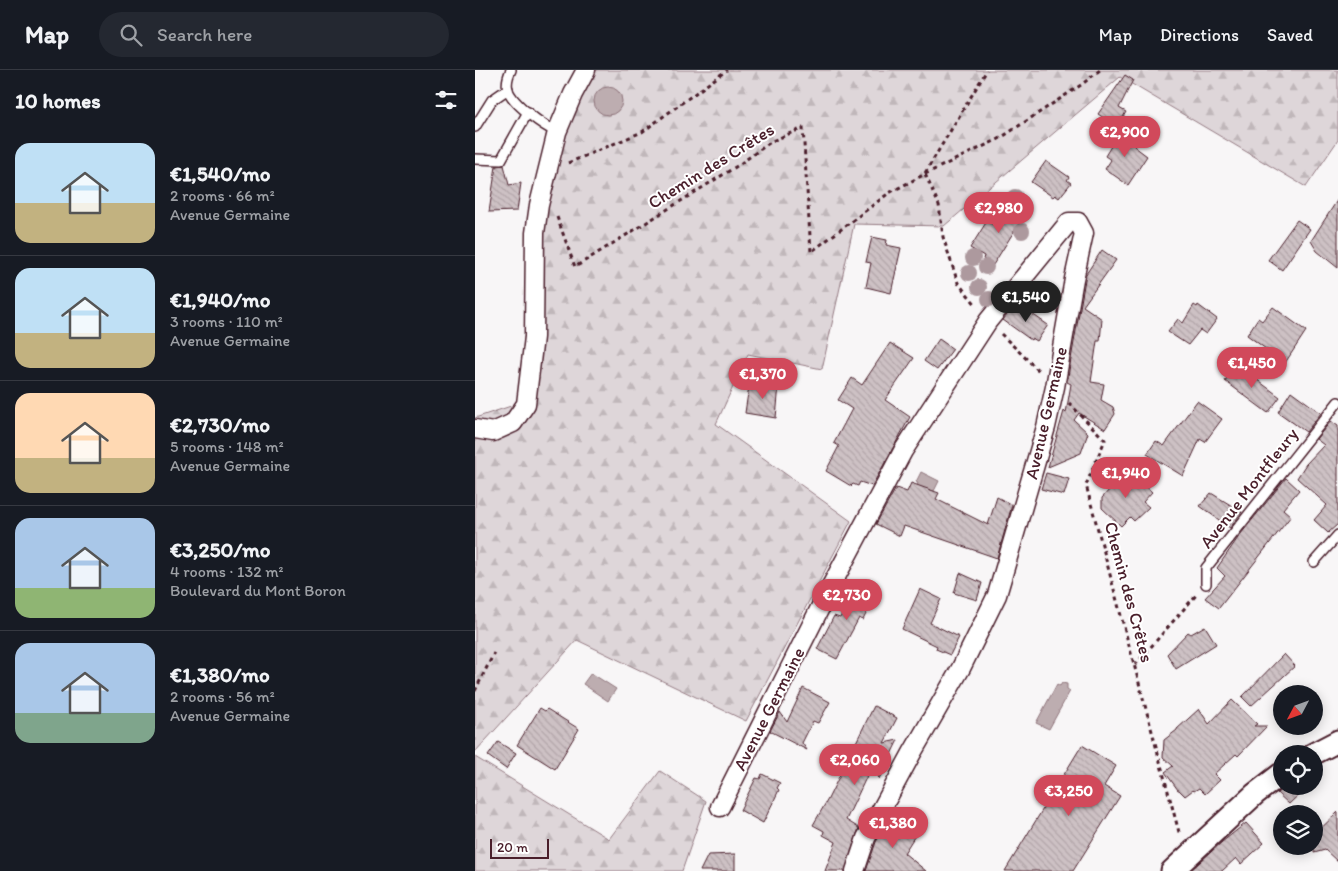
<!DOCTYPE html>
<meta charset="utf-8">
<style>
:root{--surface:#171b24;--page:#242831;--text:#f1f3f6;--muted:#9ea1a6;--line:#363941;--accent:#d1495b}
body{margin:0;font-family:Itim,sans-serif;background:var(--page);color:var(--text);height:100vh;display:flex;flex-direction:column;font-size:19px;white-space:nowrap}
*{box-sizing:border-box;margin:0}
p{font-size:16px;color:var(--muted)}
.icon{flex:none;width:28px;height:28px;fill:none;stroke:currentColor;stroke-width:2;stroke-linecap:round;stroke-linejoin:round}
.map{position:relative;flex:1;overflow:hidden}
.sheet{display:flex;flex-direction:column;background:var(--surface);width:475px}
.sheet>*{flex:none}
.needle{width:32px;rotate:229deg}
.fabs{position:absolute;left:798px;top:615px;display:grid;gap:10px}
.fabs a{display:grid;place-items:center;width:50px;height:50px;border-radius:50%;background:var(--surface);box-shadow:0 2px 12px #0003;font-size:25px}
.scale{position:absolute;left:15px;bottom:12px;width:59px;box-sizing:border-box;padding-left:5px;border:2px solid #4a1f2b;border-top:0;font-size:14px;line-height:18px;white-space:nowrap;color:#4a1f2b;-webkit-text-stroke:4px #fff;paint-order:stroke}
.price{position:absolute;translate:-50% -42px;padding:0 11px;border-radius:18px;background:var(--accent);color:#fff;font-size:16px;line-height:32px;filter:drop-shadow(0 1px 2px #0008)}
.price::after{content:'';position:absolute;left:50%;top:30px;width:15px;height:11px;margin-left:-8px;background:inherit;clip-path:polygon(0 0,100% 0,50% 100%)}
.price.on{background:#222;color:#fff}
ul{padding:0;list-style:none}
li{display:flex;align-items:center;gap:15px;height:125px;padding:0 15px}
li+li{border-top:1px solid var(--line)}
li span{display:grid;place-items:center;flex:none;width:140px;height:100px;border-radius:15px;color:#555}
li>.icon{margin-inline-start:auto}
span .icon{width:60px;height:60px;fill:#fffc;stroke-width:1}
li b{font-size:21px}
h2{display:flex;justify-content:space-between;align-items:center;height:60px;padding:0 15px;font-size:21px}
header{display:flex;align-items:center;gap:30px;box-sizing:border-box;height:70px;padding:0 25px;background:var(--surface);border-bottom:1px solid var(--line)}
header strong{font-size:24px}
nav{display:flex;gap:28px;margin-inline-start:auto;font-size:18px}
.search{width:350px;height:45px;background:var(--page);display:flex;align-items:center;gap:12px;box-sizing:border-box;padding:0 18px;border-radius:28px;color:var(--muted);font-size:19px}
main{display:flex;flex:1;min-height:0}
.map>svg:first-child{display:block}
</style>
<header>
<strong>Map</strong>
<div class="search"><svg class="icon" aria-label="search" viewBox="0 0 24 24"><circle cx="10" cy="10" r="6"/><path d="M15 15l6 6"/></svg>Search here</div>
<nav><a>Map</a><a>Directions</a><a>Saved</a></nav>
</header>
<main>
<section class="sheet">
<h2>10 homes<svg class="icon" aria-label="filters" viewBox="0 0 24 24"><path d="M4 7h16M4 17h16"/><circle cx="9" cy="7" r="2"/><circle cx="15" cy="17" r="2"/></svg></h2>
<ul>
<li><span style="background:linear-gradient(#bfe0f5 60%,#c2b280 0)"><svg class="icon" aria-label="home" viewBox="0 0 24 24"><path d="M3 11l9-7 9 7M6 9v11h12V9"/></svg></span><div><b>€1,540/mo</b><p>2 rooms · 66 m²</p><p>Avenue Germaine</p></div></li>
<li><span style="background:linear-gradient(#bfe0f5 65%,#c2b280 0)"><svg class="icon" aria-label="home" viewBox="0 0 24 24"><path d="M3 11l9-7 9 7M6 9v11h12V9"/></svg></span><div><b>€1,940/mo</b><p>3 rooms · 110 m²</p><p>Avenue Germaine</p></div></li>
<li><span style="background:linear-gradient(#ffd9b3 65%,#c2b280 0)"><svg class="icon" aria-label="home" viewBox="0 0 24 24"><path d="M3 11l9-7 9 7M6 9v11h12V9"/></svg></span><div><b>€2,730/mo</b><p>5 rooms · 148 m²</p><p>Avenue Germaine</p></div></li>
<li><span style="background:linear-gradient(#a9c7e8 70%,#8fb573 0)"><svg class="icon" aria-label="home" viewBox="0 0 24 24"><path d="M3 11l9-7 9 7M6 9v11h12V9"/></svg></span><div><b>€3,250/mo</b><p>4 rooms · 132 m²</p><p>Boulevard du Mont Boron</p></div></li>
<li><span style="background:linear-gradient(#a9c7e8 70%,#7fa58c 0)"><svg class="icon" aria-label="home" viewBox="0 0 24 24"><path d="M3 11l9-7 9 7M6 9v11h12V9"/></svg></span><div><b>€1,380/mo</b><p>2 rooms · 56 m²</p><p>Avenue Germaine</p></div></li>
</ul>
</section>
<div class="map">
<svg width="863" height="801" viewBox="0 0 863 801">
<defs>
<pattern id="forest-firs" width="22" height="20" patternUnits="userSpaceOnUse" patternTransform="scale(1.25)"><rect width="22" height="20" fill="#ded6d9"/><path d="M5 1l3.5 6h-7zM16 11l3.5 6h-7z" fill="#c0b7ba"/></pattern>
<pattern id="building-back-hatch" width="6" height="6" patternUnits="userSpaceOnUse" patternTransform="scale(1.25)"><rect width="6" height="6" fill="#cdc1c4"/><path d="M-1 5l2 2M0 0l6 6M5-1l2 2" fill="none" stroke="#b2a5a9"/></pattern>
</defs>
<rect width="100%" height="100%" fill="#f8f6f7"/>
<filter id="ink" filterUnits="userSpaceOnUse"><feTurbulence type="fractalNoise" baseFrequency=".02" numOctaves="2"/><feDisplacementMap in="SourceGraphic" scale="10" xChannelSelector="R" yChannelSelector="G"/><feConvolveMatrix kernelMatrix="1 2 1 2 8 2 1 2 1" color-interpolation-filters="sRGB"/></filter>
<g filter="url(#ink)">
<g fill="url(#forest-firs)" stroke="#947a82">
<polygon points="117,0 863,0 863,70 831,117 645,7 469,156 379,154 347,299 273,284 241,354 376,451 271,651 102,570 0,682 0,348 42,334 72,58 85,34"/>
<polygon points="0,687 134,769 185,701 231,731 207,801 0,801"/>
</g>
<g fill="#bdadb0" stroke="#8f747b">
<circle cx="133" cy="31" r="14"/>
<polygon points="446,402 464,411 459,421 440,420 443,413 441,412"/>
<polygon points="116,603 141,619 133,631 108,614"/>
<polygon points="587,613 592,614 592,619 595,621 574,659 561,653 582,614 585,616"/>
</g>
<g fill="url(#building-back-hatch)" stroke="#4a1f2b">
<polygon points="650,5 658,10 644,38 651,42 642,57 623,44"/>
<polygon points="646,60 664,71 660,77 672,86 653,115 630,99 636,90 630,86"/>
<polygon points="571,91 594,107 592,110 596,113 584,128 580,125 578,127 556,112"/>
<polygon points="29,95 34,115 46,113 42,141 14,142 21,96"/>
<polygon points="863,129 863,198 842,181 836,171"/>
<polygon points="538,130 553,139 518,195 508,189 509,186 495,178 512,151 523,158"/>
<polygon points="822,150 835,159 807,200 793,190"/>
<polygon points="397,167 412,170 411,175 426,178 416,223 391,217 396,193 391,192"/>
<polygon points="627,180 641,190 608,236 627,249 625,271 622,271 616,312 629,314 626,330 638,337 640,344 630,359 604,343 599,350 613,363 606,383 573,397 589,341 591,343 596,314 592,312 611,204"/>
<polygon points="719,235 722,237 723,235 742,249 731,264 725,260 713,275 693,262 703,249 708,253"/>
<polygon points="539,236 545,241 547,237 573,255 562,271 557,268 556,270 528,250"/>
<polygon points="798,237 831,261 810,293 772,265 783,248 787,251"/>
<polygon points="464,269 478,279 462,300 449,291"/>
<polygon points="415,273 439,288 410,330 435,347 397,416 385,412 383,416 378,414 376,416 351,401 364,376 359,373 377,339 363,330 377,308 387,315"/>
<polygon points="761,294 805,327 793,343 750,311"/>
<polygon points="283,312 304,315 301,348 270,343 274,316 282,317"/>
<polygon points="816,321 846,343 831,362 803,342"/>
<polygon points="722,331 747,349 730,372 725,369 708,406 672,384 681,371 689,376"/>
<polygon points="856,351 863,356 863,454 853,463 839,450 852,435 822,408 831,394 849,375 841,369"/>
<polygon points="571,403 594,409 589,425 566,419"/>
<polygon points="649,403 656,403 677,422 668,432 674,437 659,451 655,447 646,456 627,438 627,428"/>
<polygon points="811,408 824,420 808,439 816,446 744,538 730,528 750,506 742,498 765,465"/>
<polygon points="436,413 464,423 461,429 513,455 522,427 537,435 522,488 429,456 425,466 401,454 421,418 432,422"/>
<polygon points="736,423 767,442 755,458 725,436"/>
<polygon points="485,503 507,513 502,530 479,523"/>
<polygon points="381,513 403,522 400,530 396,534 388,550 384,548 362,589 342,579 359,546 365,548"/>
<polygon points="445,519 466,529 455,553 484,567 475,585 461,579 462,576 427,559"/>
<polygon points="730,556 741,574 701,599 692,584 713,562 716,564"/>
<polygon points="809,584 820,596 776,636 767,627"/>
<polygon points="328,618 355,632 343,653 338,651 327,673 332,680 295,661 305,642 312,652"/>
<polygon points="757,630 782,654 779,656 792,656 763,686 761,684 739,704 745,710 730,724 724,718 719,721 718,720 710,726 704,720 703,720 690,702 698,696 688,687 689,670 702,660 702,659 724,639 734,654"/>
<polygon points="399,636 422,648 409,673 423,670 404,709 399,691 371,750 384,758 370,801 350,801 361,772 348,765 349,761 338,755 353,729"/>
<polygon points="65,638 70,641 72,639 104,659 80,699 42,675"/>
<polygon points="23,672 41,683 31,699 13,686"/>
<polygon points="607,675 641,696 629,716 645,726 598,801 530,801"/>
<polygon points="287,704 305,713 302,718 304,720 288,753 265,740 281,708 285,709"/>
<polygon points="811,716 833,716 814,734 802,723"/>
<polygon points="863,742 863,792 850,780 839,783 839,765"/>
<polygon points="416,744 441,764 429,783 451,801 391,801 401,772"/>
<polygon points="771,753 789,773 766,794 761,788 747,801 715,801 747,772"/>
<polygon points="260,784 260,801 225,801 233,785"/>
</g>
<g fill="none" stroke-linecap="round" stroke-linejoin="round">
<defs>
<g id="service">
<path d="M36,0C33,6 31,13 33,20C38,34 68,56 82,62"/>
<polyline points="0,57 17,30 33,19"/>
<polyline points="0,89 26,90 53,42"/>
<polyline points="839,492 863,465"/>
<polyline points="731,514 731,498 863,332"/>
</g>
<g id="minor">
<polyline points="0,359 18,362 38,353 51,334 59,267 60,163 64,135 82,62 98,24 111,0"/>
<polyline points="245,737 355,518 428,381 513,251 594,152 603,152 609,163 599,209 580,317 571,357 522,525 486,598 437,683 391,768 380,801"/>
</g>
<g id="tertiary">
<polyline points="838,684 863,671"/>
<polyline points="697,801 780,724 806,704"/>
</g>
</defs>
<use href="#service" stroke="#4a1f2b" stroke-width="12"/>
<use href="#minor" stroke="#4a1f2b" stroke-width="21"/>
<use href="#tertiary" stroke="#4a1f2b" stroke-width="25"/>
<g stroke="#4a1f2b" stroke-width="3" stroke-dasharray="4 4" stroke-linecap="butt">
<polyline points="93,93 167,62 252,0"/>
<polyline points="450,103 512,0"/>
<polyline points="450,104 524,69 606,15 625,0"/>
<polyline points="82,147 100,197 262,96 297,71 328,58 336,182 414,123 450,104 464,135 468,167 483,213 502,236"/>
<polyline points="526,264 564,301"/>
<polyline points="594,333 630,370 611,415 705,766"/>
<polyline points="660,595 722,524"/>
<polyline points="0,621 19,583"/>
</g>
<use href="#service" stroke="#fff" stroke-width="9"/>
<use href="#minor" stroke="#fff" stroke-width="18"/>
<use href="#tertiary" stroke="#fff" stroke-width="21"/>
</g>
<g fill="#ad999e">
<circle cx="540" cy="127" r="8"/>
<circle cx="547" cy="161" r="8"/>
<circle cx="498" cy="188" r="8"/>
<circle cx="511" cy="197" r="8"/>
<circle cx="494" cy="203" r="8"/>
<circle cx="504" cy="217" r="8"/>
<circle cx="514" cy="229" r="8"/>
</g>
</g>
<g text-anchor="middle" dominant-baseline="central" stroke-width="4" stroke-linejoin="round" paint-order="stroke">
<g font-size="18" fill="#4a1f2b" stroke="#fff">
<text transform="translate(236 96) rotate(-32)">Chemin des Crêtes</text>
<text transform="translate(571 343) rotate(-77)">Avenue Germaine</text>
<text transform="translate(774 418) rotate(-52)">Avenue Montfleury</text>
<text transform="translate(654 522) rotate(75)">Chemin des Crêtes</text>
<text transform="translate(294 639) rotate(-63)">Avenue Germaine</text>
</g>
</g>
</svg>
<div class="fabs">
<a><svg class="needle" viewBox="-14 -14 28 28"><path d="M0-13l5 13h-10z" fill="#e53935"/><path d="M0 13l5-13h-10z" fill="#9ea1a6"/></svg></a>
<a><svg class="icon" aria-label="locate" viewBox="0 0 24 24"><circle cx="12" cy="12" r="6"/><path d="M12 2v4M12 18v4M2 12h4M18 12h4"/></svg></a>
<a><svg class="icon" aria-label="layers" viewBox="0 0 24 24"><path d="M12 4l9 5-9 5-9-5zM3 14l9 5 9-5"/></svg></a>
</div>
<div class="scale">20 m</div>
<b class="price" style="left:650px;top:88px">€2,900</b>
<b class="price" style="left:524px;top:164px">€2,980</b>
<b class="price on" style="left:551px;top:253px">€1,540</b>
<b class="price" style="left:777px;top:319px">€1,450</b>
<b class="price" style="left:288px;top:330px">€1,370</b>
<b class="price" style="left:651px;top:429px">€1,940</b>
<b class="price" style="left:372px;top:551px">€2,730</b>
<b class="price" style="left:380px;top:716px">€2,060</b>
<b class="price" style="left:594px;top:747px">€3,250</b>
<b class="price" style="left:418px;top:779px">€1,380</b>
</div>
</main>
